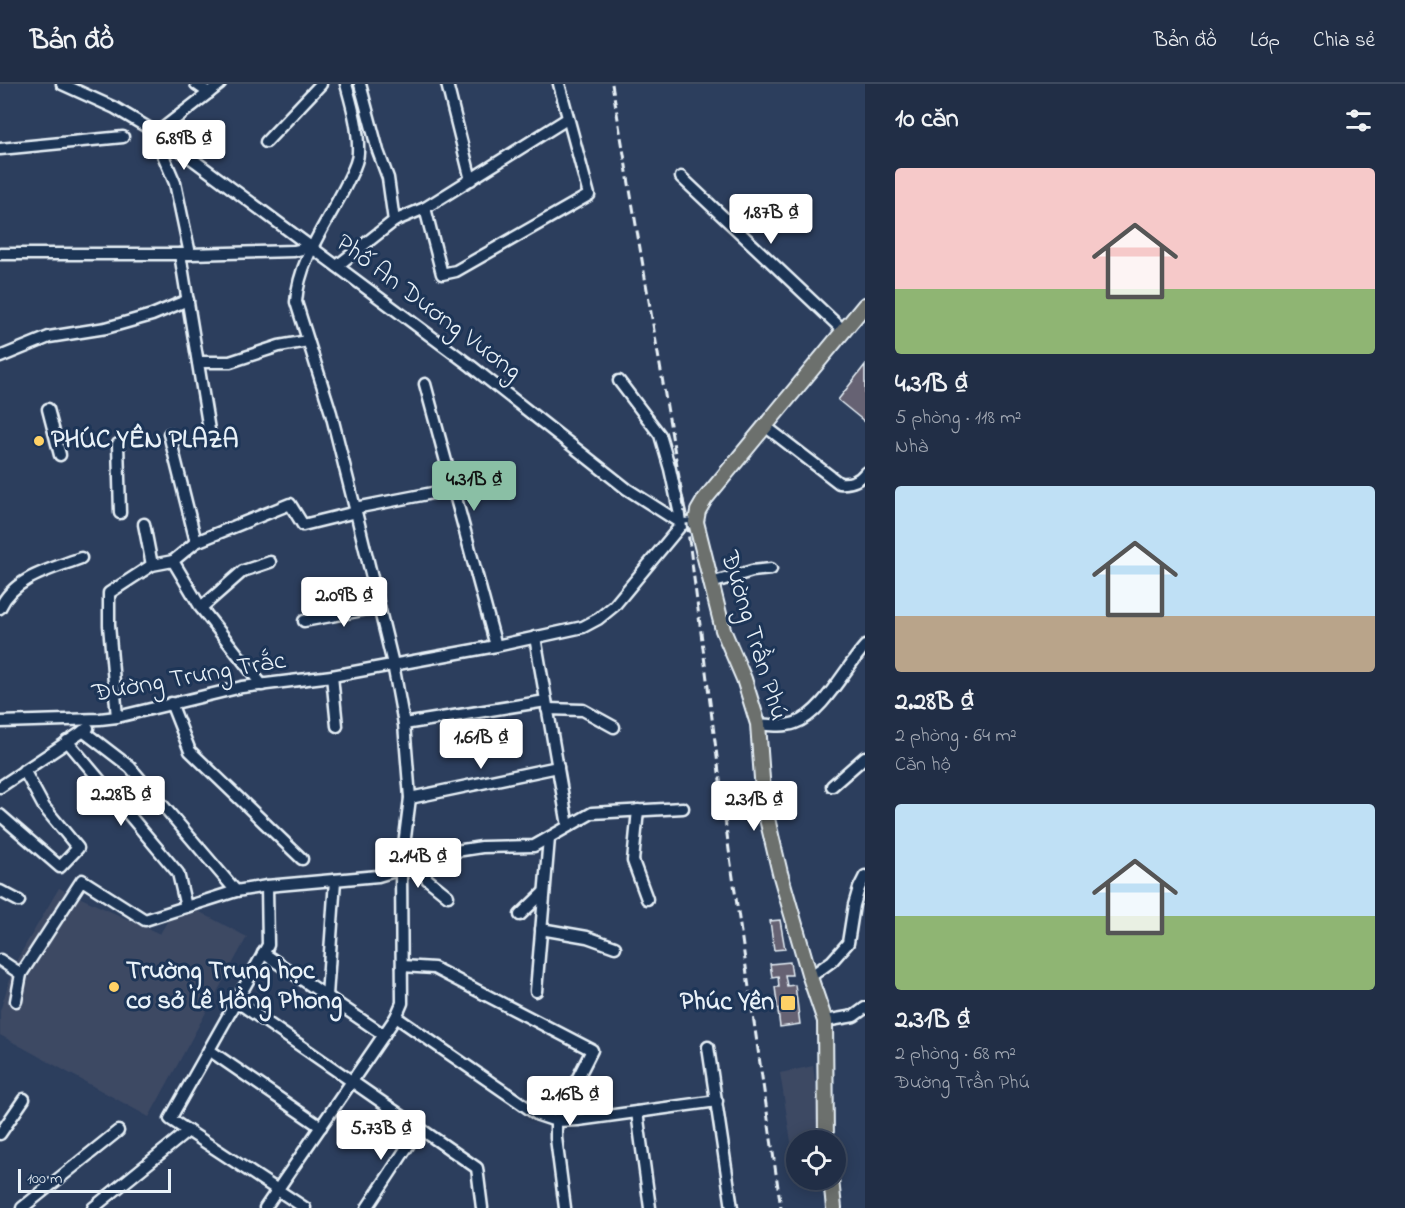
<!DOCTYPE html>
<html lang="vi">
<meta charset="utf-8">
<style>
:root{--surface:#212e46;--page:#2d3a51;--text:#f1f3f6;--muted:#a2a8b3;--line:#3e4a5f;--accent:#8abfa5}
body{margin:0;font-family:"Indie Flower",sans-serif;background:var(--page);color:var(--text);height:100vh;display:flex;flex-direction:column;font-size:22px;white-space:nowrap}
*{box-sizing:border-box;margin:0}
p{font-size:20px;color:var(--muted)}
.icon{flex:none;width:33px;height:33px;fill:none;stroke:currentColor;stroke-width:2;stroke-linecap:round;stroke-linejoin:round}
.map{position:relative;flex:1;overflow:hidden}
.side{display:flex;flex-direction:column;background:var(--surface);width:540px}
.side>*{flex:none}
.controls{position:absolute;left:786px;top:1046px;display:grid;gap:12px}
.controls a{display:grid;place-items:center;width:60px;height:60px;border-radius:50%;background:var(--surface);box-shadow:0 3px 15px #0003,0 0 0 2px var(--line);font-size:30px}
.scale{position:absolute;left:18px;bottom:15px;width:153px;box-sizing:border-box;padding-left:6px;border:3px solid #e8f1f8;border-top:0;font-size:16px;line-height:21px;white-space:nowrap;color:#e8f1f8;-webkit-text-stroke:4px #1d3557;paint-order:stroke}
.price{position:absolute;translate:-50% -51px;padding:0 14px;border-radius:6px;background:#fff;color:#222;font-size:20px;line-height:39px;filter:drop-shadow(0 2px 3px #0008)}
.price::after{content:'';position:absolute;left:50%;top:36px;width:18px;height:14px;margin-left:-9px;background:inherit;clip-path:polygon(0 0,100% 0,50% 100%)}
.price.on{background:var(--accent);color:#111}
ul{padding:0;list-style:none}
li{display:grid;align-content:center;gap:12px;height:318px;padding:0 30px}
li span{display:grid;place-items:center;height:186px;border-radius:6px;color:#555}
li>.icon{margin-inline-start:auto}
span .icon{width:108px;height:108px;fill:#fffc;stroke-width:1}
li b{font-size:26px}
h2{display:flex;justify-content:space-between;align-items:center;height:72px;padding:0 30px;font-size:26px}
header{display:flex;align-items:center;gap:36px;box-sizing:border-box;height:84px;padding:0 30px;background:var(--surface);border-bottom:2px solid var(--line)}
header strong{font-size:28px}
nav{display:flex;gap:33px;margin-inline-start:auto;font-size:21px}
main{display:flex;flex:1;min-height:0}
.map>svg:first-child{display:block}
</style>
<header>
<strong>Bản đồ</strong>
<nav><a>Bản đồ</a><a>Lớp</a><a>Chia sẻ</a></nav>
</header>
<main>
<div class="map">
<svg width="865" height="1124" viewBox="0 0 865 1124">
<rect width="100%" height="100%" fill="#2c3e5d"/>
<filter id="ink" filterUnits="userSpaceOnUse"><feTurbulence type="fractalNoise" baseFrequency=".0167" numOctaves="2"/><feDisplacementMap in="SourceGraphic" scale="12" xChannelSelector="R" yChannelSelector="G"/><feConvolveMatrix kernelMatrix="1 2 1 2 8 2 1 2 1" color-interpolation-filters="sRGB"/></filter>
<g filter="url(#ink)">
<g fill="#3d4964">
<polygon points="59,804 160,850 179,817 247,853 149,1033 0,951 0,927 15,879"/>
<polygon points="813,982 823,1056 796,1056 796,1089 780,989"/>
</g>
<g fill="#666273" stroke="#e8f1f8" stroke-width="1.5">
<polygon points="865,281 865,338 838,316"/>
<polygon points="780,836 785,865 774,866 770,837"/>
<polygon points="790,878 792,891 785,891 787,902 795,901 800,940 780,943 775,903 779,903 778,892 772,893 770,880"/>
</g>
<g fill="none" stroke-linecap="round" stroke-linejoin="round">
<defs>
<g id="minor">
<polyline points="62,0 115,24 157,49 311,163"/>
<polyline points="196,0 209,9"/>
<polyline points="447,0 471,96"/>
<polyline points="157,49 220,0"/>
<polyline points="162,53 163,71 175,99 190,170"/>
<polyline points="266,58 321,0"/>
<polyline points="0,65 123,53"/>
<polyline points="681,93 844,247"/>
<polyline points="425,124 442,190 456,187 589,111 559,0"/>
<polyline points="394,137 425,124 567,35"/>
<polyline points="0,170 190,170 294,167 311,163 471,282 627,405 682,440"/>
<polyline points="180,170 209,346"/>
<polyline points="337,182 394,137 388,94 378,67 360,0"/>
<polyline points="0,273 49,253 106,244 152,231 188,216"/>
<polyline points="198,278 230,278 279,262 308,257"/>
<polyline points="619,297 660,351 670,385 682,440"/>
<polyline points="425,300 496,562"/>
<polyline points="48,325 60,371"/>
<path d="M765,342L839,399C850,400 858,398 865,389"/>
<polyline points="169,350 196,458"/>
<polyline points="118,360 120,429"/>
<polyline points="355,424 453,405"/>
<polyline points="144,440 152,481"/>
<polyline points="711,499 752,487 771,485"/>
<path d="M0,524C14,493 52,485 81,474"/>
<polyline points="201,524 243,487 270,478"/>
<polyline points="304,537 379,523"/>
<polyline points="535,553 568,742"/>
<polyline points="332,592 337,642"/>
<polyline points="262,601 201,524 173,477 196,458 290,420 303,441 356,428"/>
<polyline points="171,619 190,667 302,775"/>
<polyline points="547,625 583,626 614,643"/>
<polyline points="117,633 109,541 109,509 152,481 173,477"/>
<polyline points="0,638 100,635 117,633 242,603 332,592 496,562 583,543 598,535 614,522 682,440 687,439"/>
<polyline points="404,640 546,617"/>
<path d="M758,640C770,641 784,643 795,639C823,629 845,584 865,562"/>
<polyline points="83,647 130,683 236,807"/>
<polyline points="67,657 178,789 186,823"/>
<polyline points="832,702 865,673"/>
<polyline points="0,703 88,644"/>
<polyline points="410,714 558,683"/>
<polyline points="638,726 633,777 647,815"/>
<polyline points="0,731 60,783 78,764 44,723 24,686"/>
<polyline points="419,776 427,795 448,812"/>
<polyline points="267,802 268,861 170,1035 305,1124"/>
<polyline points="0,807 19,817"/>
<polyline points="520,831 544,808"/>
<polyline points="541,845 587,853 615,863"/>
<polyline points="263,869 384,951"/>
<polyline points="0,876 21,890"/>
<polyline points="402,882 434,884 592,966 556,1037 556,1054 565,1124"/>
<polyline points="810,893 832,877 848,859 854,821 859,804 865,792"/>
<polyline points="536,907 549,754"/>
<polyline points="327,912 335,796"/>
<polyline points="16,917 21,890 82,796 145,836 236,807 267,802 378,792 401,785 431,771 456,767 482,763 534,762 592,729 683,724"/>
<polyline points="236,917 477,1084 482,1124"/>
<polyline points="396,933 538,1031 556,1037 578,1036 717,1017"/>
<polyline points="825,937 854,932 865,924"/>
<polyline points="708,963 732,1124"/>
<polyline points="209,966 321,1043"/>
<polyline points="637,1028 650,1124"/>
<polyline points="0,1050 24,1015"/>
<polyline points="22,1124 118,1047"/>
<polyline points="93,1124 188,1047"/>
<path d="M265,1124L396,933L402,919L401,785L410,714L404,640L393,580L355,424L331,329L296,218C299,174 328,138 347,99C351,90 358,79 358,69C359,45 352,22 346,0"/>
<polyline points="367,1124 419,1045"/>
</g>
<g id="major">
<polyline points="826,1056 825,937 810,893 780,789 764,722 758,640 744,595 723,546 696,438 698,427 705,415 865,221"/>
<polyline points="831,1095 834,1124"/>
</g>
</defs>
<use href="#minor" stroke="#e8f1f8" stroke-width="15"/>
<use href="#major" stroke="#e8f1f8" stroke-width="18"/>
<use href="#minor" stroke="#1d3557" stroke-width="10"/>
<use href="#major" stroke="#6c706d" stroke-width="14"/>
<polyline stroke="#e8f1f8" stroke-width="3" stroke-dasharray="9 4.5" stroke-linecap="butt" points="612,0 687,440 729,766 781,1124"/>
</g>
</g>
<g fill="#ffd166" stroke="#1d3557" stroke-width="2">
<circle cx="39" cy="357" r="6"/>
<circle cx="114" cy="903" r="6"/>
<rect x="780" y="911" width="16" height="16" rx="3"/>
</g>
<g text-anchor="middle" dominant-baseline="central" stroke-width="6" stroke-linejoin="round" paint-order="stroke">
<g font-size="26" fill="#e8f1f8" stroke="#1d3557">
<text transform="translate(428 224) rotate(37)">Phố An Dương Vương</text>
<text transform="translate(753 552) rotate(73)">Đường Trần Phú</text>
<text transform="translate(189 594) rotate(-10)">Đường Trưng Trắc</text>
</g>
<g font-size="26" font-weight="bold" fill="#e8f1f8" stroke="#1d3557" text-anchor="start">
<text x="51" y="357">PHÚC YÊN PLAZA</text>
<text x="126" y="888">Trường Trung học<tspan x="126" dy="30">cơ sở Lê Hồng Phong</tspan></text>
<text x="774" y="919" text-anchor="end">Phúc Yên</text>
</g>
</g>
</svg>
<div class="controls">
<a><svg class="icon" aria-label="locate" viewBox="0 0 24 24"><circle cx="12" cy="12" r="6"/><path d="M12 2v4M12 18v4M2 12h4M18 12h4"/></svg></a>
</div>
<div class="scale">100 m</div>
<b class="price" style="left:184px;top:87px">6.89B ₫</b>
<b class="price" style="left:771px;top:161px">1.87B ₫</b>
<b class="price on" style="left:474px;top:428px">4.31B ₫</b>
<b class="price" style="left:344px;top:544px">2.09B ₫</b>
<b class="price" style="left:481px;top:686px">1.61B ₫</b>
<b class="price" style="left:121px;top:743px">2.28B ₫</b>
<b class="price" style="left:754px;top:748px">2.31B ₫</b>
<b class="price" style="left:418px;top:805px">2.14B ₫</b>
<b class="price" style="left:570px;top:1043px">2.16B ₫</b>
<b class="price" style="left:381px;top:1077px">5.73B ₫</b>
</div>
<section class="side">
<h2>10 căn<svg class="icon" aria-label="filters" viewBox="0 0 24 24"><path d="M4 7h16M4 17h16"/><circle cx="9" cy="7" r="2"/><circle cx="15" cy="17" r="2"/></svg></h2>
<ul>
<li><span style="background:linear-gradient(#f6c9c9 65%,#8fb573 0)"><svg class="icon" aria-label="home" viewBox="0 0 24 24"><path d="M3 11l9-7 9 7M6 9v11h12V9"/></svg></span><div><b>4.31B ₫</b><p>5 phòng · 118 m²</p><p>Nhà</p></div></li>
<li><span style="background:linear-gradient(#bfe0f5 70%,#b9a48a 0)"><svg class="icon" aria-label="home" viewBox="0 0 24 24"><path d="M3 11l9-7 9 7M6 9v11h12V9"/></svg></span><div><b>2.28B ₫</b><p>2 phòng · 64 m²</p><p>Căn hộ</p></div></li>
<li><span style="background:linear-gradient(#bfe0f5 60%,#8fb573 0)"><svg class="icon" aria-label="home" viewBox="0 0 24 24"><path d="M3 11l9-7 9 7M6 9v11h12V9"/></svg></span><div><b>2.31B ₫</b><p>2 phòng · 68 m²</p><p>Đường Trần Phú</p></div></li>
</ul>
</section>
</main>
